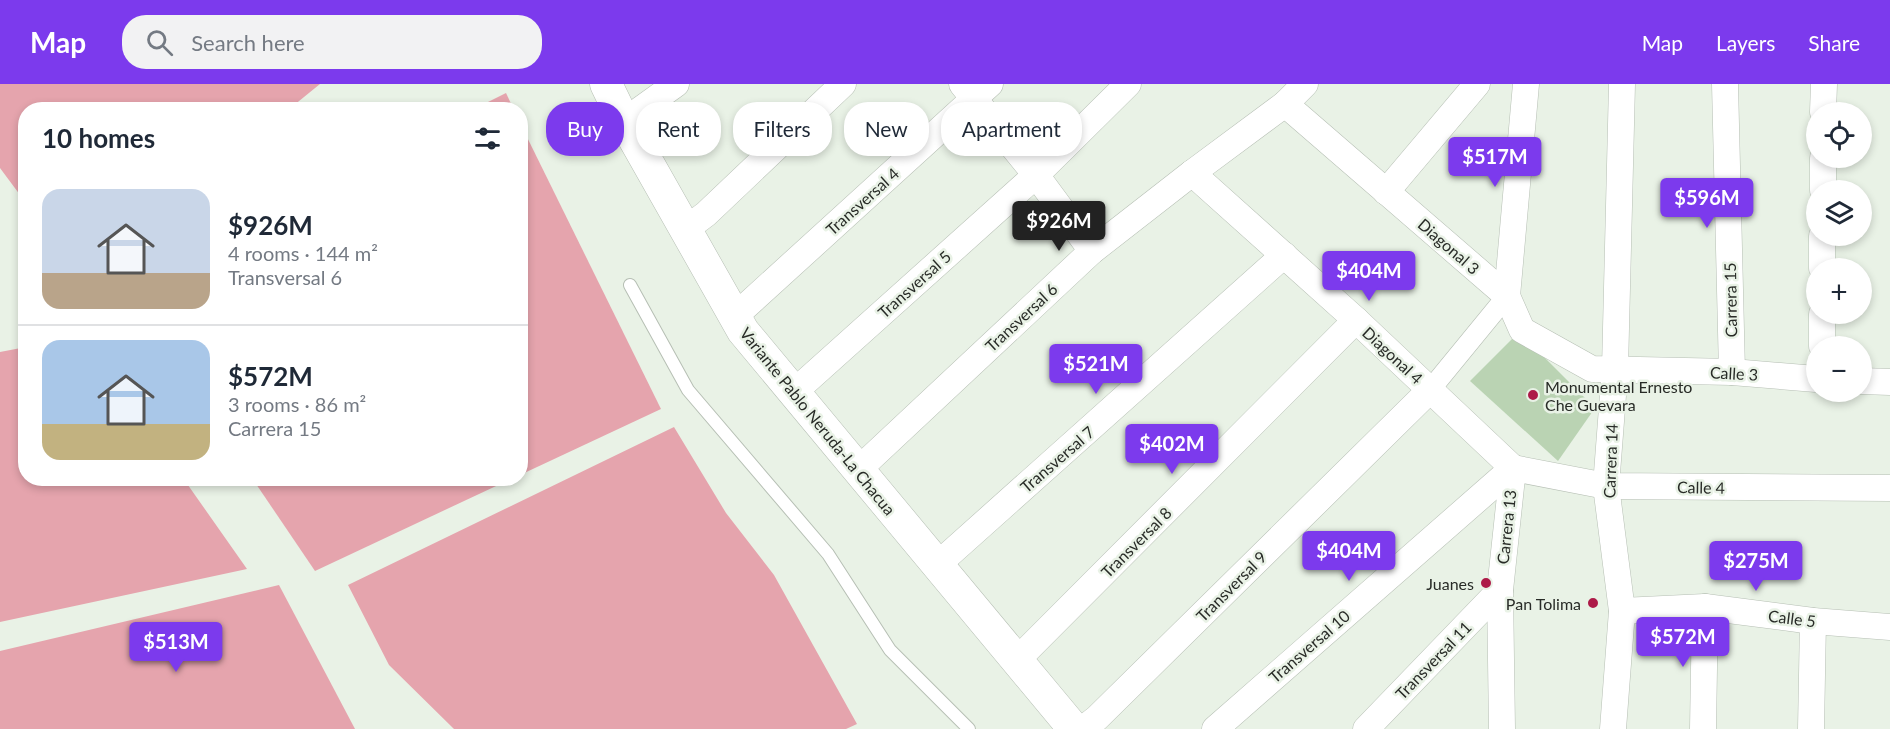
<!DOCTYPE html>
<meta charset="utf-8">
<style>
:root{--surface:#fff;--page:#f2f2f3;--text:#1f2937;--muted:#747a83;--line:#e0e1e3;--accent:#7c3aed}
body{margin:0;font-family:Lato,sans-serif;background:var(--page);color:var(--text);height:100vh;display:flex;flex-direction:column;font-size:22px;white-space:nowrap}
*{box-sizing:border-box;margin:0}
p{font-size:20px;color:var(--muted)}
.icon{flex:none;width:33px;height:33px;fill:none;stroke:currentColor;stroke-width:2;stroke-linecap:round;stroke-linejoin:round}
.map{position:relative;flex:1;overflow:hidden}
.side{position:absolute;left:18px;top:18px;width:510px;height:384px;display:flex;flex-direction:column;background:var(--surface);border-radius:24px;box-shadow:0 3px 9px #0003}
.side>*{flex:none}
.banner{position:absolute;left:546px;top:18px;width:570px;height:54px;display:flex;gap:12px}
.buttons{position:absolute;left:1806px;top:18px;display:grid;gap:12px}
.buttons a{display:grid;place-items:center;width:66px;height:66px;border-radius:50%;background:var(--surface);box-shadow:0 3px 9px #0003;font-size:30px}
.price{position:absolute;translate:-50% -51px;padding:0 14px;border-radius:6px;background:var(--accent);color:#fff;font-size:20px;line-height:39px;filter:drop-shadow(0 2px 3px #0008)}
.price::after{content:'';position:absolute;left:50%;top:36px;width:18px;height:14px;margin-left:-9px;background:inherit;clip-path:polygon(0 0,100% 0,50% 100%)}
.price.selected{background:#222;color:#fff}
ul{padding:0;list-style:none}
li{display:flex;align-items:center;gap:18px;height:150px;padding:0 24px}
li+li{border-top:2px solid var(--line)}
li span{display:grid;place-items:center;flex:none;width:168px;height:120px;border-radius:18px;color:#555}
li>.icon{margin-inline-start:auto}
span .icon{width:72px;height:72px;fill:#fffc;stroke-width:1}
li b{font-size:26px}
h2{display:flex;justify-content:space-between;align-items:center;height:72px;padding:0 24px;font-size:26px}
.chip{padding:0 21px;border-radius:24px;background:var(--surface);box-shadow:0 3px 9px #0003;font-size:21px;line-height:54px}
.chip.selected{background:var(--accent);color:#fff}
header{display:flex;align-items:center;gap:36px;box-sizing:border-box;height:84px;padding:0 30px;background:var(--accent);color:#fff}
header strong{font-size:28px}
nav{display:flex;gap:33px;margin-inline-start:auto;font-size:21px}
.search{width:420px;height:54px;background:var(--page);display:flex;align-items:center;gap:15px;box-sizing:border-box;padding:0 21px;border-radius:24px;color:var(--muted);font-size:22px}
.map>svg:first-child{display:block}
</style>
<header>
<strong>Map</strong>
<div class="search"><svg class="icon" aria-label="search" viewBox="0 0 24 24"><circle cx="10" cy="10" r="6"/><path d="M15 15l6 6"/></svg>Search here</div>
<nav><a>Map</a><a>Layers</a><a>Share</a></nav>
</header>
<div class="map">
<svg width="1890" height="645" viewBox="0 0 1890 645">
<rect width="100%" height="100%" fill="#e9f2e6"/>
<polygon fill="#bad3b3" points="1519,248 1595,324 1558,377 1470,297"/>
<g fill="#e5a4ad">
<polygon points="0,0 320,0 288,26 26,26 26,119 0,84"/>
<polygon points="506,9 514,26 472,26"/>
<polygon points="520,39 661,325 520,391"/>
<polygon points="26,263 26,394 183,394 247,485 0,538 0,268"/>
<polygon points="674,343 726,429 774,491 857,640 846,645 454,645 389,581 348,501"/>
<polygon points="252,394 513,394 315,487"/>
<polygon points="279,501 355,645 0,645 0,567"/>
</g>
<g fill="none" stroke-linecap="round" stroke-linejoin="round">
<defs>
<polyline id="service" points="630,201 688,306 828,470 890,566 969,645"/>
<polyline id="pedestrian" points="1430,306 1507,212"/>
<g id="minor">
<polyline points="962,0 1036,91 1092,167"/>
<polyline points="1725,0 1732,288"/>
<polyline points="1285,20 1507,212 1522,246 1592,285 1732,288 1816,295"/>
<polyline points="1823,28 1824,0"/>
<polyline points="623,35 637,28 676,0"/>
<polyline points="1192,89 1356,236 1513,384"/>
<polyline points="1823,106 1823,74"/>
<polyline points="1386,108 1477,0"/>
<polyline points="686,145 706,130 843,0"/>
<polyline points="1822,184 1822,152"/>
<polyline points="1507,212 1526,0"/>
<polyline points="734,233 990,0"/>
<polyline points="1822,262 1822,230"/>
<polyline points="1862,297 1890,298"/>
<polyline points="793,309 1036,91 1128,0"/>
<polyline points="1513,384 1606,402 1890,404"/>
<polyline points="858,386 1092,167 1192,89 1285,20 1305,0"/>
<polyline points="936,482 1284,171"/>
<polyline points="1622,527 1705,523 1813,537 1890,543"/>
<polyline points="1016,577 1356,236"/>
<polyline points="1083,645 1097,634 1430,306"/>
<polyline points="1215,645 1513,384"/>
<polyline points="1366,645 1500,506"/>
<polyline points="1502,645 1500,506 1513,384"/>
<polyline points="1613,645 1622,527 1606,402 1615,285 1622,0"/>
<polyline points="1703,645 1705,523"/>
<polyline points="1811,645 1813,537"/>
</g>
<polyline id="tertiary" points="606,0 623,35 743,247 1074,645"/>
</defs>
<use href="#service" stroke="#b6bfb4" stroke-width="14"/>
<use href="#pedestrian" stroke="#b6bfb4" stroke-width="21"/>
<use href="#minor" stroke="#b6bfb4" stroke-width="27"/>
<use href="#tertiary" stroke="#b6bfb4" stroke-width="33"/>
<use href="#service" stroke="#fff" stroke-width="12"/>
<use href="#pedestrian" stroke="#fff" stroke-width="20"/>
<use href="#minor" stroke="#fff" stroke-width="26"/>
<use href="#tertiary" stroke="#fff" stroke-width="32"/>
</g>
<g fill="#ad1a48" stroke="#e9f2e6" stroke-width="2">
<circle cx="1533" cy="311" r="6"/>
<circle cx="1486" cy="499" r="6"/>
<circle cx="1593" cy="519" r="6"/>
</g>
<g text-anchor="middle" dominant-baseline="central" stroke-width="5" stroke-linejoin="round" paint-order="stroke">
<g font-size="16" fill="#282b27" stroke="#e9f2e6">
<text transform="translate(862 117) rotate(-42)">Transversal 4</text>
<text transform="translate(1449 162) rotate(41)">Diagonal 3</text>
<text transform="translate(914 200) rotate(-42)">Transversal 5</text>
<text transform="translate(1730 216) rotate(-91)">Carrera 15</text>
<text transform="translate(1021 233) rotate(-43)">Transversal 6</text>
<text transform="translate(1393 271) rotate(43)">Diagonal 4</text>
<text transform="translate(1734 289) rotate(3)">Calle 3</text>
<text transform="translate(818 337) rotate(51)">Variante Pablo Neruda-La Chacua</text>
<text transform="translate(1057 375) rotate(-41)">Transversal 7</text>
<text transform="translate(1610 377) rotate(-88)">Carrera 14</text>
<text transform="translate(1701 403) rotate(1)">Calle 4</text>
<text transform="translate(1506 443) rotate(-84)">Carrera 13</text>
<text transform="translate(1136 458) rotate(-45)">Transversal 8</text>
<text transform="translate(1231 502) rotate(-45)">Transversal 9</text>
<text transform="translate(1792 534) rotate(7)">Calle 5</text>
<text transform="translate(1309 562) rotate(-41)">Transversal 10</text>
<text transform="translate(1433 576) rotate(-46)">Transversal 11</text>
</g>
<g font-size="16" fill="#282b27" stroke="#e9f2e6" text-anchor="end">
<text x="1545" y="302" text-anchor="start">Monumental Ernesto<tspan x="1545" dy="18">Che Guevara</tspan></text>
<text x="1474" y="499">Juanes</text>
<text x="1581" y="519">Pan Tolima</text>
</g>
</g>
</svg>
<div class="buttons">
<a><svg class="icon" aria-label="locate" viewBox="0 0 24 24"><circle cx="12" cy="12" r="6"/><path d="M12 2v4M12 18v4M2 12h4M18 12h4"/></svg></a>
<a><svg class="icon" aria-label="layers" viewBox="0 0 24 24"><path d="M12 4l9 5-9 5-9-5zM3 14l9 5 9-5"/></svg></a>
<a>+</a>
<a>−</a>
</div>
<b class="price" style="left:1495px;top:104px">$517M</b>
<b class="price" style="left:1707px;top:145px">$596M</b>
<b class="price selected" style="left:1059px;top:168px">$926M</b>
<b class="price" style="left:1369px;top:218px">$404M</b>
<b class="price" style="left:1096px;top:311px">$521M</b>
<b class="price" style="left:1172px;top:391px">$402M</b>
<b class="price" style="left:1349px;top:498px">$404M</b>
<b class="price" style="left:1756px;top:508px">$275M</b>
<b class="price" style="left:1683px;top:584px">$572M</b>
<b class="price" style="left:176px;top:589px">$513M</b>
<div class="banner">
<a class="chip selected">Buy</a>
<a class="chip">Rent</a>
<a class="chip">Filters</a>
<a class="chip">New</a>
<a class="chip">Apartment</a>
</div>
<section class="side">
<h2>10 homes<svg class="icon" aria-label="filters" viewBox="0 0 24 24"><path d="M4 7h16M4 17h16"/><circle cx="9" cy="7" r="2"/><circle cx="15" cy="17" r="2"/></svg></h2>
<ul>
<li><span style="background:linear-gradient(#c9d6e8 70%,#b9a48a 0)"><svg class="icon" aria-label="home" viewBox="0 0 24 24"><path d="M3 11l9-7 9 7M6 9v11h12V9"/></svg></span><div><b>$926M</b><p>4 rooms · 144 m²</p><p>Transversal 6</p></div></li>
<li><span style="background:linear-gradient(#a9c7e8 70%,#c2b280 0)"><svg class="icon" aria-label="home" viewBox="0 0 24 24"><path d="M3 11l9-7 9 7M6 9v11h12V9"/></svg></span><div><b>$572M</b><p>3 rooms · 86 m²</p><p>Carrera 15</p></div></li>
</ul>
</section>
</div>
